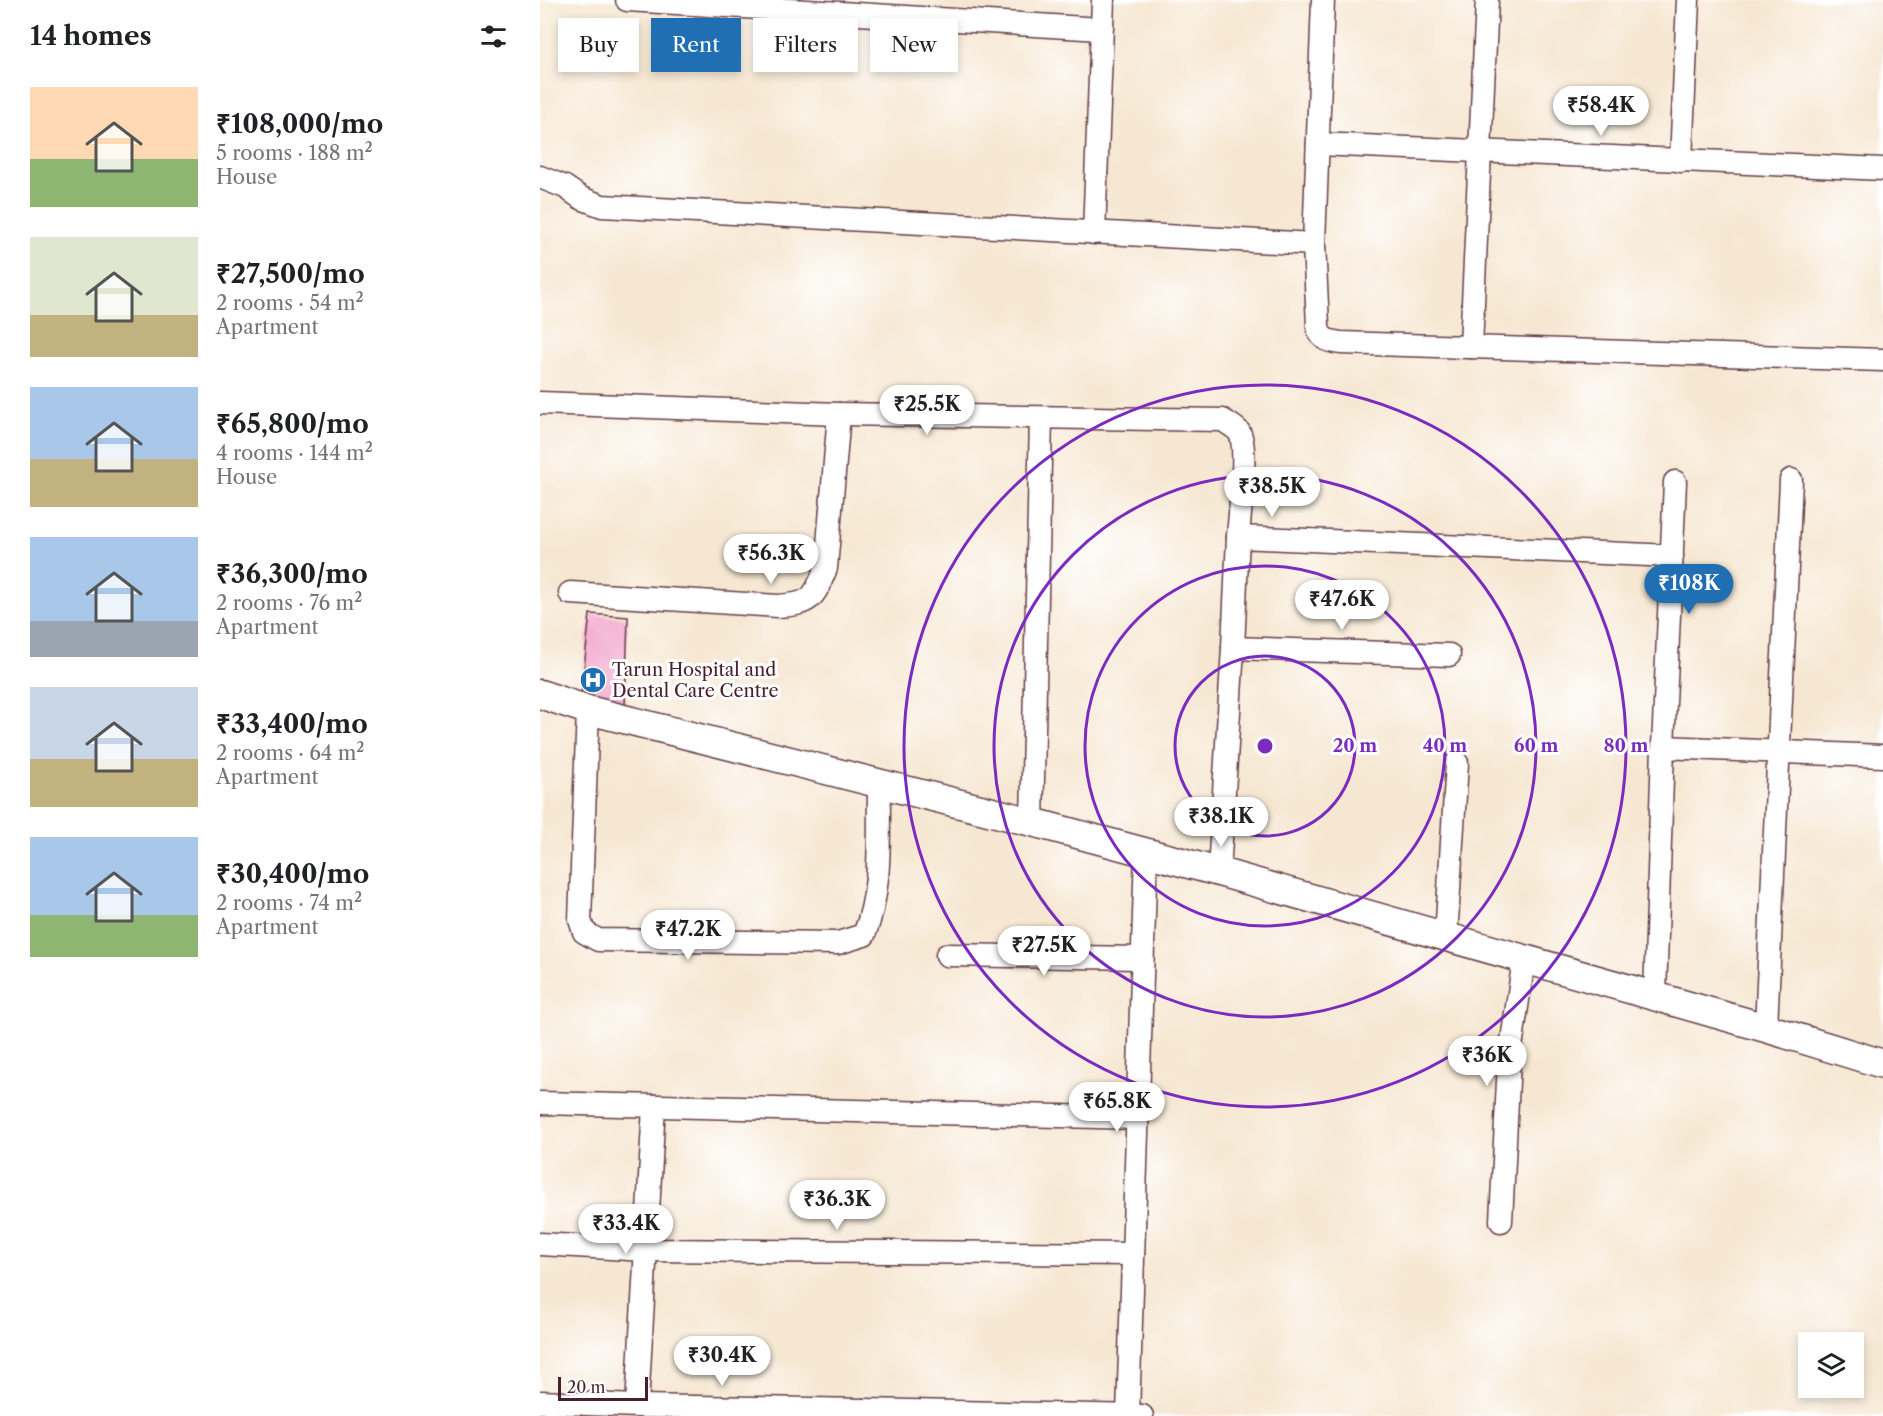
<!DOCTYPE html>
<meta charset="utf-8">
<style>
:root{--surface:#fff;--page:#f2f2f2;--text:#202124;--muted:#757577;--accent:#1f6fb2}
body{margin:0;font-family:"Libre Caslon Text",serif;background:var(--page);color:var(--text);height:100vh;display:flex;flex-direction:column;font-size:22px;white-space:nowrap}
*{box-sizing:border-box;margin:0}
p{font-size:20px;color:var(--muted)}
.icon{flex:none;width:33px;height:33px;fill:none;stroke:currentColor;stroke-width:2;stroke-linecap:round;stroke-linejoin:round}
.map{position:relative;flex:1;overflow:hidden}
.sheet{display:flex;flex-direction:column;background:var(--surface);width:540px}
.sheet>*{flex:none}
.top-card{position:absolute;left:18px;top:18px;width:570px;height:54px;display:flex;gap:12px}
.controls{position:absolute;left:1258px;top:1332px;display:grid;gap:12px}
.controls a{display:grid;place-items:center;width:66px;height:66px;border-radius:0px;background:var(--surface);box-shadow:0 3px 9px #0003;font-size:30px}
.scale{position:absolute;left:18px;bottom:15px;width:90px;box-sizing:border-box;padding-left:6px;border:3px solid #4a1f2b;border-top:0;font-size:16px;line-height:21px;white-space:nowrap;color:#4a1f2b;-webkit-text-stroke:4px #fff;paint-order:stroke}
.price{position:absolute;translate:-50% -51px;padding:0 14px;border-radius:21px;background:#fff;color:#222;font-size:20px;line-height:39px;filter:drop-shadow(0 2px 3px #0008)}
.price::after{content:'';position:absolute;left:50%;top:36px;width:18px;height:14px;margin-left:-9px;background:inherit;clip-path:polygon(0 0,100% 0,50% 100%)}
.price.selected{background:var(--accent);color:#fff}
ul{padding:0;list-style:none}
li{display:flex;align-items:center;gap:18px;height:150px;padding:0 30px}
li span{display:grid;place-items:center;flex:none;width:168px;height:120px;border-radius:0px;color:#555}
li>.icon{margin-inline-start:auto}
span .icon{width:72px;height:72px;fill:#fffc;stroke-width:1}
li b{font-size:26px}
h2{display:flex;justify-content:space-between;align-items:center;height:72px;padding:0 30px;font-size:26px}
.pill{padding:0 21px;border-radius:0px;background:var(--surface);box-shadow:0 3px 9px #0003;font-size:21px;line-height:54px}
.pill.selected{background:var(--accent);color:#fff}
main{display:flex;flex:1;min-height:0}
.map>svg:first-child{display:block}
</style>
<main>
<section class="sheet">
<h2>14 homes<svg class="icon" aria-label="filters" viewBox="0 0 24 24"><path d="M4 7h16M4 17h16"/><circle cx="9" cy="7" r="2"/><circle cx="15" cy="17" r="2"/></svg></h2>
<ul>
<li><span style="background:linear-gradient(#ffd9b3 60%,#8fb573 0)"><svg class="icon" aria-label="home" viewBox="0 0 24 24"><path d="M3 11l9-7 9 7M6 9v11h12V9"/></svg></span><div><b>₹108,000/mo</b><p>5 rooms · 188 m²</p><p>House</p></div></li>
<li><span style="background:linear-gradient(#dfe7d0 65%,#c2b280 0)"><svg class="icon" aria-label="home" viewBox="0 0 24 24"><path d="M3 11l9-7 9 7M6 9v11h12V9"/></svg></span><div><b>₹27,500/mo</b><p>2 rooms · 54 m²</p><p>Apartment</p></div></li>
<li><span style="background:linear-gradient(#a9c7e8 60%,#c2b280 0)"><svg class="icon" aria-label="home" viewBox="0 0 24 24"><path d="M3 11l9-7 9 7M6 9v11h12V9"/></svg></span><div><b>₹65,800/mo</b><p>4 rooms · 144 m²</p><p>House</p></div></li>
<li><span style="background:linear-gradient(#a9c7e8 70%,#9aa5b1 0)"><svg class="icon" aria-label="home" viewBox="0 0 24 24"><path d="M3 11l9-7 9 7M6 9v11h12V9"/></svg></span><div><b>₹36,300/mo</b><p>2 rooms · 76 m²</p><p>Apartment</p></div></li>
<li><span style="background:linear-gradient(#c9d6e8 60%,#c2b280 0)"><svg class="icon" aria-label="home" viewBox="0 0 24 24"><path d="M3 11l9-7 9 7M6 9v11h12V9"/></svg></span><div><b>₹33,400/mo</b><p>2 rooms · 64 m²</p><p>Apartment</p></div></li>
<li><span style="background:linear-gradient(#a9c7e8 65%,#8fb573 0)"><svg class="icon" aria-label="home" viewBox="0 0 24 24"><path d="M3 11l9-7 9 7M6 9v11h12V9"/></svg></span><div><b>₹30,400/mo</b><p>2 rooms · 74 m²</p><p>Apartment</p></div></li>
</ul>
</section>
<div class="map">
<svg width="1343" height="1416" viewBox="0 0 1343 1416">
<rect width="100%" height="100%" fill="#fff"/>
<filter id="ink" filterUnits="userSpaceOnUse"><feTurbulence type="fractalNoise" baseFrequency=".0167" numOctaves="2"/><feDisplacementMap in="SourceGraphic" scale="12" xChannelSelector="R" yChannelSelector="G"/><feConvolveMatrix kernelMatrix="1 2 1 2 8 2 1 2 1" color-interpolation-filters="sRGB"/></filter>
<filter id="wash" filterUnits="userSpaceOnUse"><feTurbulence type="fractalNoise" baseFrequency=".008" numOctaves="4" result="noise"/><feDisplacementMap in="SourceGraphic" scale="24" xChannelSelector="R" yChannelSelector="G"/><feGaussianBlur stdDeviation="1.35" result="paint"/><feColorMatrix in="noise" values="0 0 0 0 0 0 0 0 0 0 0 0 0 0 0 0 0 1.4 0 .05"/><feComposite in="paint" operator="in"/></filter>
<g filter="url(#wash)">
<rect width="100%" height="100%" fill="#f6e7d2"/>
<g id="blocks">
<polygon fill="#f2a2ca" points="50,614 88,617 85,705 41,696"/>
</g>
</g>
<g filter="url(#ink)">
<use href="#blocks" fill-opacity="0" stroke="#643d44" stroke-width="1.5"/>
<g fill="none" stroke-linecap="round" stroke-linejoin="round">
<defs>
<g id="minor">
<polyline points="87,0 561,29"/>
<path d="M783,0L774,244L778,325C779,340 789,341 801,343L1343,360"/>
<polyline points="778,144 1343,169"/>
<polyline points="1141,161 1148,0"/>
<polyline points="0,177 25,187 41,198 62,206 774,244"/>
<polyline points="554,233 563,0"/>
<polyline points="931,347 947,0"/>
<path d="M0,403L299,414L683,420C688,424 695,427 699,432C709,448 699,516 698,537"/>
<path d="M30,593L238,606C272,604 274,598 286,568L299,414"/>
<polyline points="693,648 909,655"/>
<path d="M48,710L40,920L44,932L58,940L298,943L324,935C343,888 338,834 339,784"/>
<polyline points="1123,747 1135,482"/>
<polyline points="492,822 501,418"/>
<polyline points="679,872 693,648 698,537 1132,556"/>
<polyline points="906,937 917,763"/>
<polyline points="407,955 602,958"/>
<polyline points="1115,996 1123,747 1343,756"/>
<polyline points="1226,1028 1251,480"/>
<polyline points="0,1103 597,1118"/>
<polyline points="961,1221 969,1061 984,959"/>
<polyline points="0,1244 106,1250 593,1254"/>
<polyline points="0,1402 97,1406 324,1410 323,1416"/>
<polyline points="97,1406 114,1106"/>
<polyline points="324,1410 602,1416"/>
<polyline points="588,1415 606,852"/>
</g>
<polyline id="tertiary" points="0,694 48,710 492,822 679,872 1226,1028 1343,1064"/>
</defs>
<use href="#minor" stroke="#643d44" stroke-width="25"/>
<use href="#tertiary" stroke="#643d44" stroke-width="31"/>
<use href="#minor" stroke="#fff" stroke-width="22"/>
<use href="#tertiary" stroke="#fff" stroke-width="28"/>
</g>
</g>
<g fill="none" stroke="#7b2cbf" stroke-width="3">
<circle cx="725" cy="746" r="90"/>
<circle cx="725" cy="746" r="180"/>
<circle cx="725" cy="746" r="271"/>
<circle cx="725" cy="746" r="361"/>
</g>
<defs>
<symbol id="hospital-disc" viewBox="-11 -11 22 22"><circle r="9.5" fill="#1f6fb2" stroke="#fff"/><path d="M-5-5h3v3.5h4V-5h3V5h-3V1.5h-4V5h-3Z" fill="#fff"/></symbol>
</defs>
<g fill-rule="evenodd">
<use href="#hospital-disc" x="38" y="665" width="30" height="30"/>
</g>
<g text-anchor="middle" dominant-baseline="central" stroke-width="6" stroke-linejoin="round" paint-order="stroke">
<g font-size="18" fill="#4a1f2b" stroke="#fff" text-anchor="start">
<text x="72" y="670">Tarun Hospital and<tspan x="72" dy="21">Dental Care Centre</tspan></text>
</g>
</g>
<circle cx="725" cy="746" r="9" fill="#7b2cbf" stroke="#fff" stroke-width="3"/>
<g font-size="18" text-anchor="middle" font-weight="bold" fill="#7b2cbf" stroke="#fff" stroke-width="6" stroke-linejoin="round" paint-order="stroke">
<text x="815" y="752">20 m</text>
<text x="905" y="752">40 m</text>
<text x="996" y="752">60 m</text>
<text x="1086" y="752">80 m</text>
</g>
</svg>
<div class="controls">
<a><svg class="icon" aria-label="layers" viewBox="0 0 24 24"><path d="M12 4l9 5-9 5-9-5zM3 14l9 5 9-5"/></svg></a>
</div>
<div class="scale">20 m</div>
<b class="price" style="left:1061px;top:137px">₹58.4K</b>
<b class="price" style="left:387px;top:436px">₹25.5K</b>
<b class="price" style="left:732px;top:518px">₹38.5K</b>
<b class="price" style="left:231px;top:585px">₹56.3K</b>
<b class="price selected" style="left:1149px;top:615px">₹108K</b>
<b class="price" style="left:802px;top:631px">₹47.6K</b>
<b class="price" style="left:681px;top:848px">₹38.1K</b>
<b class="price" style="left:148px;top:961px">₹47.2K</b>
<b class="price" style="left:504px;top:977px">₹27.5K</b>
<b class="price" style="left:947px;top:1087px">₹36K</b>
<b class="price" style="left:577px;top:1133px">₹65.8K</b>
<b class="price" style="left:297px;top:1231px">₹36.3K</b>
<b class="price" style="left:86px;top:1255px">₹33.4K</b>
<b class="price" style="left:182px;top:1387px">₹30.4K</b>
<div class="top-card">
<a class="pill">Buy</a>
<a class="pill selected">Rent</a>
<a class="pill">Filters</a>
<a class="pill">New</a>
</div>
</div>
</main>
